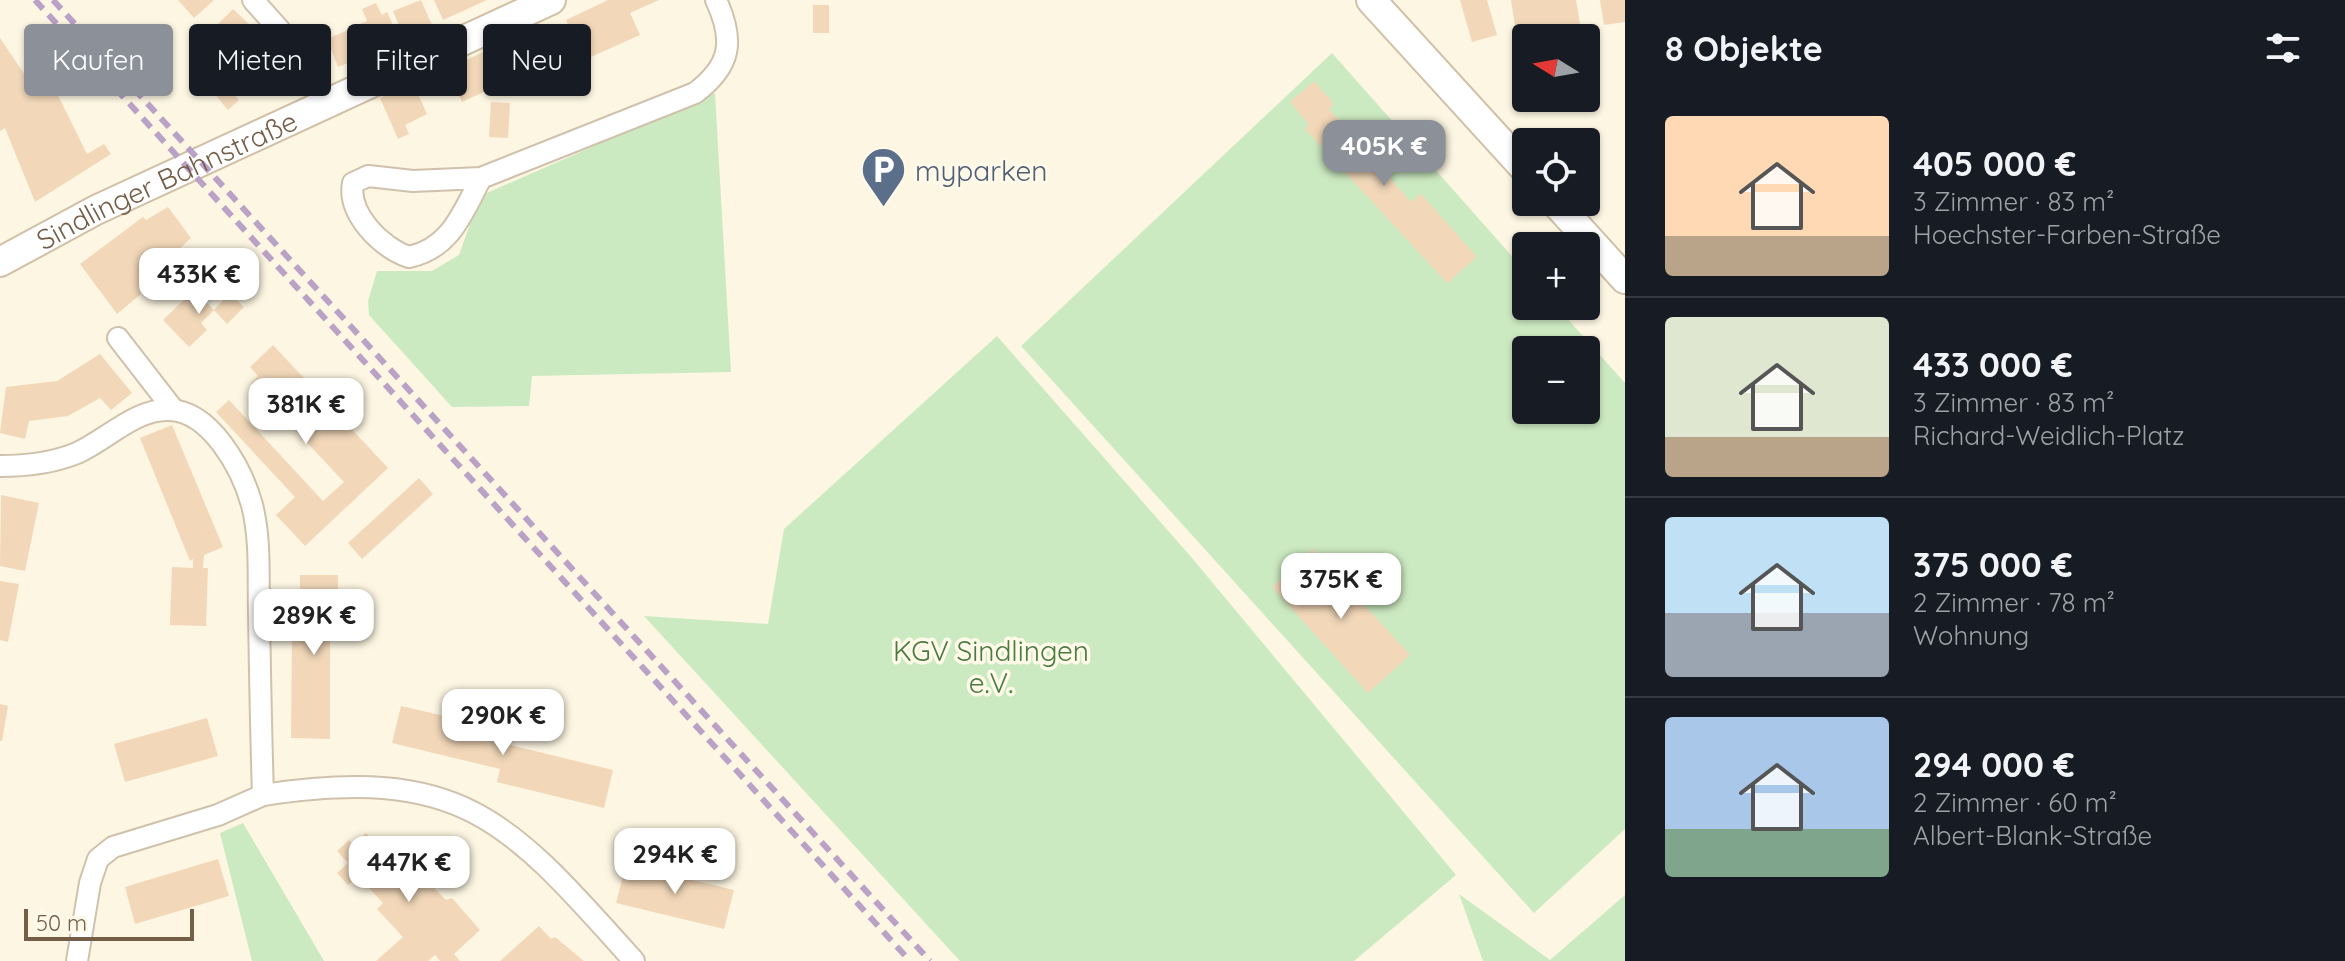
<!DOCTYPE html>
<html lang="de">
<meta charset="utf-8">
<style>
:root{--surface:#171b24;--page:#242831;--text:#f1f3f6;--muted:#9ea1a6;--line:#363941;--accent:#8c9099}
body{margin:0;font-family:Quicksand,sans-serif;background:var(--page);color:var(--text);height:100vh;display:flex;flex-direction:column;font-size:30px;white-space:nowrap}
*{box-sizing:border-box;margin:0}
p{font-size:26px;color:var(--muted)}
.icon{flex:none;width:44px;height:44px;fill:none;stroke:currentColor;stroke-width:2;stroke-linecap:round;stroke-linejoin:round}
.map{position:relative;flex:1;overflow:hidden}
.sheet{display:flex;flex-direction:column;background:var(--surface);width:720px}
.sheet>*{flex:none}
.top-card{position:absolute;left:24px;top:24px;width:760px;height:72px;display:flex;gap:16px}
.needle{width:52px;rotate:281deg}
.tools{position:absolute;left:1512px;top:24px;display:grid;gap:16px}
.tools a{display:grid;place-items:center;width:88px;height:88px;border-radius:8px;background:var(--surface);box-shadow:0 2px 6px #0004;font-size:40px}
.scale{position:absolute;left:24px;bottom:20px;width:170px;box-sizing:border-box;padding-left:8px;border:4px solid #755e48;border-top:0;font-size:22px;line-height:28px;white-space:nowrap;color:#755e48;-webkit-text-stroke:6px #fff9e9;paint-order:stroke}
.price{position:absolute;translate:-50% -68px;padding:0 18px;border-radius:16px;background:#fff;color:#222;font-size:26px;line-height:52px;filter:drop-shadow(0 2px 4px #0008)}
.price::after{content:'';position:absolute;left:50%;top:48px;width:24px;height:18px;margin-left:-12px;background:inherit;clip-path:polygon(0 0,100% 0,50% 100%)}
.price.selected{background:var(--accent);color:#fff}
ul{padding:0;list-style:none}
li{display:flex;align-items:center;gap:24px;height:200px;padding:0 40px}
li+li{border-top:2px solid var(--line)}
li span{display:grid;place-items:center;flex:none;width:224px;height:160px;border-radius:8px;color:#555}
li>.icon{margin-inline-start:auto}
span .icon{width:96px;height:96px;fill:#fffc;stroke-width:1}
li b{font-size:34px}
h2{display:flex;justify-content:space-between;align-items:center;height:96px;padding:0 40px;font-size:34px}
.pill{padding:0 28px;border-radius:8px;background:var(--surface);box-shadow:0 2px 6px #0004;font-size:28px;line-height:72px}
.pill.selected{background:var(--accent);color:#fff}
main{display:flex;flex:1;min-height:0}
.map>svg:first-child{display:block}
</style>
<main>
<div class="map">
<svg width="1625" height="961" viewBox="0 0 1625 961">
<rect width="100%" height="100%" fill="#fdf6e2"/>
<g fill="#cceac1" fill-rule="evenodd">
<path d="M1332,53L1526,272V306H1556L1625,383V829L1534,913L1021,346ZM1526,350H1586V410H1526Z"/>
<polygon points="715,93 731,372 532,376 529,406 452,407 369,315 368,301 377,271 432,271 459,255 480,196"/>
<polygon points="997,336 1192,558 1456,875 1354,961 960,961 644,616 768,624 784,529"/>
<polygon points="243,823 324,961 252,961 220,833"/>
<polygon points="1459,894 1550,960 1625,895 1625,961 1483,961"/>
</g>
<g fill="#f2d8b9">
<polygon points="178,0 214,0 194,18"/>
<polygon points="421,0 432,25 404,38 393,11"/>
<polygon points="434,0 487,0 443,20"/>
<polygon points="608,0 659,0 630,13 640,35 584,60 566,20"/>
<polygon points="1460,0 1487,0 1497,35 1472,42"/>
<polygon points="1511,0 1576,0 1581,29 1517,39"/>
<polygon points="1600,0 1625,0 1625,22 1604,25"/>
<polygon points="376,3 382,15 387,12 399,39 372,50 360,24 367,21 362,9"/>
<rect x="813" y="5" width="16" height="28"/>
<polygon points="233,9 255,30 231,54 209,33"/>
<polygon points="353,28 365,56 338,67 327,39"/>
<polygon points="261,35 290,66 265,89 236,58"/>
<polygon points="0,38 29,81 44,67 87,154 104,144 111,154 35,202 5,128 0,131"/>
<polygon points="509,40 525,73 462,102 447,69"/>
<polygon points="219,76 239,100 228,110 208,86"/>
<polygon points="1314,81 1334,104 1329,109 1411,202 1421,194 1477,257 1447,283 1305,129 1309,125 1290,102"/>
<polygon points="413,83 427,114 405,125 409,134 398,139 380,98"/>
<polygon points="491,102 510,103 508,138 489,137"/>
<polygon points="168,207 191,238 138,288 141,294 117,314 80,264 143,217 146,220"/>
<polygon points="194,290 214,310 230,293 244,307 227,324 214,310 201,323 207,330 189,347 163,320"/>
<polygon points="273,345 388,468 305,546 276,515 295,497 216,412 229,400 323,501 344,482 251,383 258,376 250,367"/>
<polygon points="100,354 132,393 111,410 100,398 68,416 29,421 25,439 0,433 6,387 57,381"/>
<polygon points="172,425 223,547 204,555 203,568 208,568 206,626 170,625 172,567 193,568 193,559 190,561 140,438"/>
<polygon points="419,478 433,494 362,559 348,543"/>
<polygon points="1,495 39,503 25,571 0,566"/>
<polygon points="1313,549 1410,655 1368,693 1272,587"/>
<polygon points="300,575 338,575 338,641 330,641 330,739 291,738 292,641 300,641"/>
<polygon points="0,581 19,584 8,642 0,640"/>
<polygon points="0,704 8,706 2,741 0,741"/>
<polygon points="401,706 509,731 506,744 613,770 604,808 497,782 500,769 392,743"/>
<polygon points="207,718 218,756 125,782 114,744"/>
<polygon points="366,833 392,862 403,852 409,853 437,882 435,889 446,900 452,898 480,930 454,954 460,961 440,961 435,955 428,961 376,961 403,937 377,909 383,903 358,876 348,885 337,873 348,863 337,851 349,840 353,844"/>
<polygon points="218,859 229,896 135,924 125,887"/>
<polygon points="626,864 734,890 724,929 616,903"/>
<polygon points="539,926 551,939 555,937 584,961 500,961"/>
</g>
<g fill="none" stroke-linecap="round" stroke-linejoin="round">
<defs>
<g id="street">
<polyline points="253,0 286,37"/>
<path d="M481,178C463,212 451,248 409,257C381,248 347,213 353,183L368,176L413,181L481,178L695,93C731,66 735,41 716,0"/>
<polyline points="118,338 173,409"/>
<path d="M0,466C26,466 53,463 77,453C106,440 137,408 169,410C211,411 242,469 252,505C261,540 258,578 259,614C260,674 261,735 263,795L218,815L113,847L98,859L90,883L77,961"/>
<path d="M263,795C463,765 508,820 634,961"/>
</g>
<g id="secondary">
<polyline points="1371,0 1526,170"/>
<polyline points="1555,202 1625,279"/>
<path id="s1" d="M0,262L96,210L551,0"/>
</g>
</defs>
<use href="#street" stroke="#d0c1ac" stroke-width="24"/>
<use href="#secondary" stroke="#d1bfa6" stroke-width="32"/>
<use href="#street" stroke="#fff" stroke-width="20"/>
<use href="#secondary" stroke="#fff" stroke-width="28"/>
<g stroke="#baa1c6" stroke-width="6" stroke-dasharray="12 8" stroke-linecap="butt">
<polyline points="35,0 910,961"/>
<polyline points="53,0 930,961"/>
</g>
</g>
<defs>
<symbol id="parking-pin" viewBox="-11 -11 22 30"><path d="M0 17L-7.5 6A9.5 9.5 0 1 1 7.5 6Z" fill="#5c6f8a" stroke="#fff9e9"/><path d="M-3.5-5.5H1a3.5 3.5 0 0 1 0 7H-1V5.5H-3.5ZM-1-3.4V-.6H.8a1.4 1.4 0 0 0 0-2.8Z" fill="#fff"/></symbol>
</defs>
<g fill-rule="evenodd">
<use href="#parking-pin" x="858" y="144" width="51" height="69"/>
</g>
<g text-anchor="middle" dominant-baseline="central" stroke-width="7" stroke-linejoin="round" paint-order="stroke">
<g font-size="28" fill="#4e5e75" stroke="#fff9e9" text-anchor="start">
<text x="915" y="170">myparken</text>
</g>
<g font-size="28" fill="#755e48" stroke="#fff9e9">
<text stroke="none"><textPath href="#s1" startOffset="186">Sindlinger Bahnstraße</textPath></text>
</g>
<g font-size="28" fill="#4a7b40" stroke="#fff9e9">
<text x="991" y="650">KGV Sindlingen<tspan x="991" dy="32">e.V.</tspan></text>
</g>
</g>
</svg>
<div class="tools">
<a><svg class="needle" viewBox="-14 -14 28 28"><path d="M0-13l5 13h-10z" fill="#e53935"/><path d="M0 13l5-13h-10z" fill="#9ea1a6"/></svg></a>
<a><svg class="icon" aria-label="locate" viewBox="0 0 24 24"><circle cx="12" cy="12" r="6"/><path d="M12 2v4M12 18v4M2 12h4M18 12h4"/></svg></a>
<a>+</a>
<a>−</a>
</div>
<div class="scale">50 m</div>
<b class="price selected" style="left:1384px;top:188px">405K €</b>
<b class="price" style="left:199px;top:316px">433K €</b>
<b class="price" style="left:306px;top:446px">381K €</b>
<b class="price" style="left:1341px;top:621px">375K €</b>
<b class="price" style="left:314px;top:657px">289K €</b>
<b class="price" style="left:503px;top:757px">290K €</b>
<b class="price" style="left:675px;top:896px">294K €</b>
<b class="price" style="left:409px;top:904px">447K €</b>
<div class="top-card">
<a class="pill selected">Kaufen</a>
<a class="pill">Mieten</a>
<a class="pill">Filter</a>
<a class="pill">Neu</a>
</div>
</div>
<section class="sheet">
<h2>8 Objekte<svg class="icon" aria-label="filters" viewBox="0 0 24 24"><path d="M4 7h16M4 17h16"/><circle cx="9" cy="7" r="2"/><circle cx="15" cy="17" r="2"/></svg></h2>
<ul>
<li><span style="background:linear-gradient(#ffd9b3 75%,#b9a48a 0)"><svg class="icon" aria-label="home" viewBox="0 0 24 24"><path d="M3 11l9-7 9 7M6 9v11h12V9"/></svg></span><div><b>405 000 €</b><p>3 Zimmer · 83 m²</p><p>Hoechster-Farben-Straße</p></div></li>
<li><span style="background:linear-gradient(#dfe7d0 75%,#b9a48a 0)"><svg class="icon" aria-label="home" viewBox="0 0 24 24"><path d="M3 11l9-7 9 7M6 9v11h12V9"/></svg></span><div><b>433 000 €</b><p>3 Zimmer · 83 m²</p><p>Richard-Weidlich-Platz</p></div></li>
<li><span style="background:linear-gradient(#bfe0f5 60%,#9aa5b1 0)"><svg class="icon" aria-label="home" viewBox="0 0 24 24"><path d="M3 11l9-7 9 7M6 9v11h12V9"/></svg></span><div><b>375 000 €</b><p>2 Zimmer · 78 m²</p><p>Wohnung</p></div></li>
<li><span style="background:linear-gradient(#a9c7e8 70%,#7fa58c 0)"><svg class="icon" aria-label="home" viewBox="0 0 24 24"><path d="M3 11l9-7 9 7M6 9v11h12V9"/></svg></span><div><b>294 000 €</b><p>2 Zimmer · 60 m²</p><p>Albert-Blank-Straße</p></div></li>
</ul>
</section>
</main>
